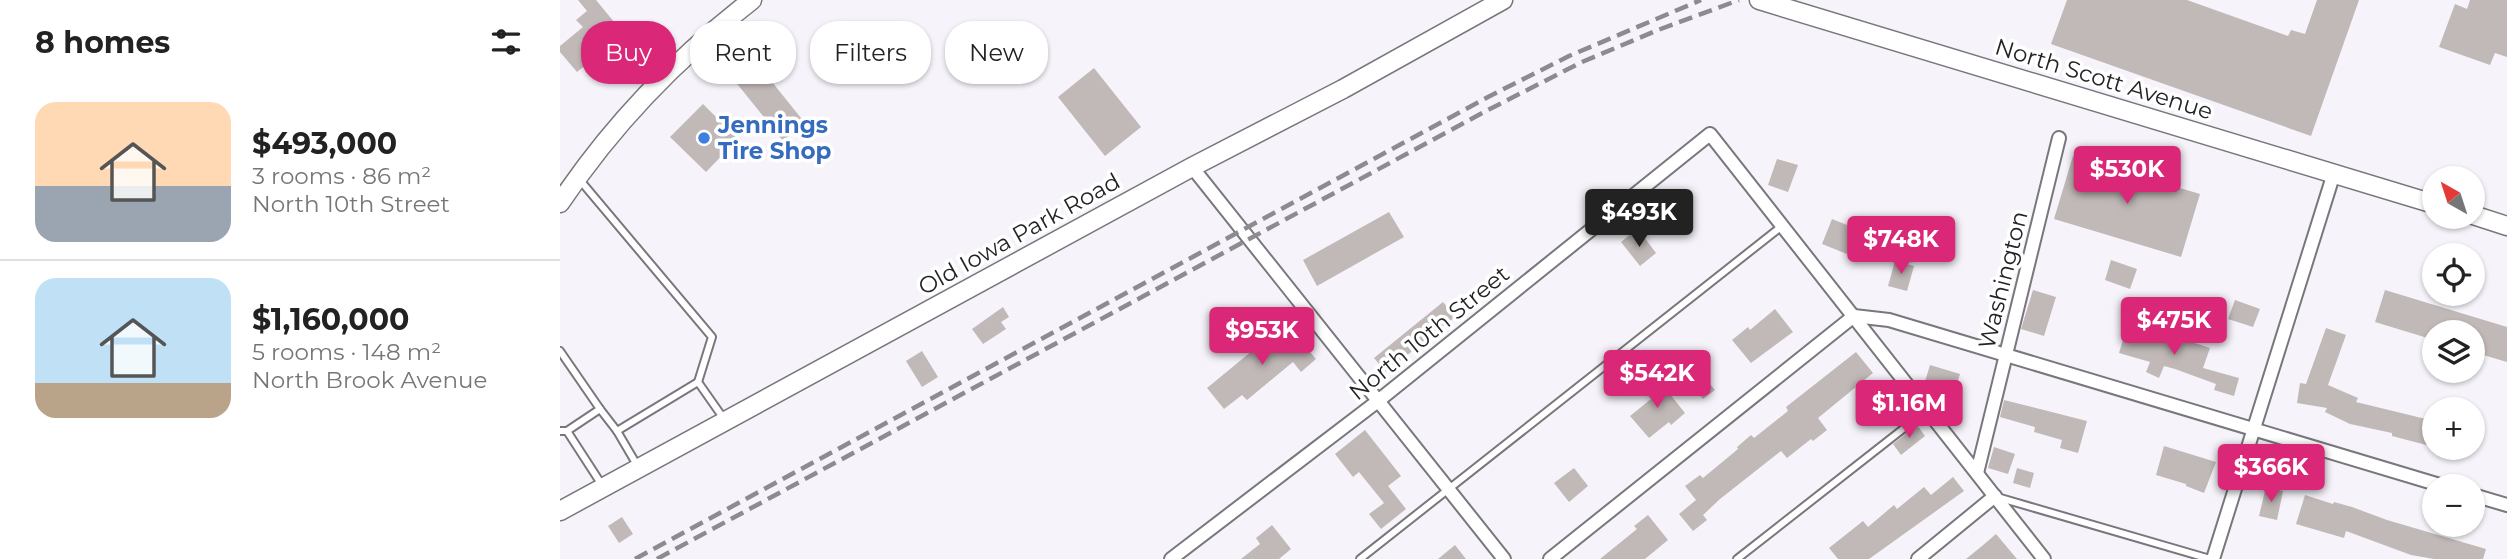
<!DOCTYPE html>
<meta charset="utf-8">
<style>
:root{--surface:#fff;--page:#f2f2f2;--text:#222;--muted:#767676;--line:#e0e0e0;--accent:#db2777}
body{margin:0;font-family:Montserrat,sans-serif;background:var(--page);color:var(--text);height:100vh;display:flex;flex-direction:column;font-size:26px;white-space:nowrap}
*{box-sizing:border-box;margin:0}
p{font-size:23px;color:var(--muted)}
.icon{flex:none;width:38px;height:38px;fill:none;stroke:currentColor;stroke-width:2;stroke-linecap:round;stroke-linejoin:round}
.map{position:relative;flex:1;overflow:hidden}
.details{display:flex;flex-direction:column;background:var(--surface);width:560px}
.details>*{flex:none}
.top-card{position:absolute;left:21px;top:21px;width:665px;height:63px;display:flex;gap:14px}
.needle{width:46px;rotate:321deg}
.tools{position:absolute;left:1862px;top:166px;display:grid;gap:14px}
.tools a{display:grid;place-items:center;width:63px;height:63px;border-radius:50%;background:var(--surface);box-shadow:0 2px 5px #0004;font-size:35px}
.price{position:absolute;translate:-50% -60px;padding:0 16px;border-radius:7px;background:var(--accent);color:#fff;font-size:23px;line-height:46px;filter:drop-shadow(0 2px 4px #0008)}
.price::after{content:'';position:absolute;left:50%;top:42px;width:21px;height:16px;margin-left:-10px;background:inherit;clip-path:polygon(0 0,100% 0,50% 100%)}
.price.active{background:#222;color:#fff}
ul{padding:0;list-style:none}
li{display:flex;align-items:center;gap:21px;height:175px;padding:0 35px}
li+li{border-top:2px solid var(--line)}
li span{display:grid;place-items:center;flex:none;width:196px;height:140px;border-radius:21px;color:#555}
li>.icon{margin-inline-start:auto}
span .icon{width:84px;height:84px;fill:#fffc;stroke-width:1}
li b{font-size:30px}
h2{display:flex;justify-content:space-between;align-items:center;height:84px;padding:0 35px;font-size:30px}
.tag{padding:0 24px;border-radius:28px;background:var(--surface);box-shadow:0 2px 5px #0004;font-size:24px;line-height:63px}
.tag.active{background:var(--accent);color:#fff}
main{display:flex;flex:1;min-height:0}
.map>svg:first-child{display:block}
</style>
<main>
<section class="details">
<h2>8 homes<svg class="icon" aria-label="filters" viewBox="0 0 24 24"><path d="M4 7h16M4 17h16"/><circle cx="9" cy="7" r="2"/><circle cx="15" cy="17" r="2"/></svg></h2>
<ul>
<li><span style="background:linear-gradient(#ffd9b3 60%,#9aa5b1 0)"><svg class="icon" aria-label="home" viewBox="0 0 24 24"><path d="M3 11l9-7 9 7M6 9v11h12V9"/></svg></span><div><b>$493,000</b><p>3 rooms · 86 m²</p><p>North 10th Street</p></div></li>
<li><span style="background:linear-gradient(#bfe0f5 75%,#b9a48a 0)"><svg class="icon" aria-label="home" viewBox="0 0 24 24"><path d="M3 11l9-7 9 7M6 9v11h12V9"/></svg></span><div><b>$1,160,000</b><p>5 rooms · 148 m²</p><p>North Brook Avenue</p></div></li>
</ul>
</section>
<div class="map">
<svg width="1947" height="559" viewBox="0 0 1947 559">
<rect width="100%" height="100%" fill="#f6f4fa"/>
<g fill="#c0b9b7">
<polygon points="18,0 36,0 64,34 17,72 0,52 0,46 23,27 16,20 27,11"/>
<polygon points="1507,0 1627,0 1728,36 1731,30 1745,34 1757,0 1799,0 1751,136 1491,44"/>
<polygon points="1910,0 1947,0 1947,57 1935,53 1930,65 1879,47 1895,4 1907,9"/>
<polygon points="188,52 245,123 223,141 166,70"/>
<polygon points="534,68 581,127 545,156 498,97"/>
<polygon points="143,104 178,139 146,172 110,137"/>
<polygon points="1513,156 1640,194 1621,257 1494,219"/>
<polygon points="1217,159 1238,165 1228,192 1208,185"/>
<polygon points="829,212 844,237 757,286 743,260"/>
<polygon points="1272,219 1297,229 1287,254 1262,244"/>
<polygon points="1072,233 1079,241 1084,237 1096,253 1080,266 1061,242"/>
<polygon points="1551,260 1577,269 1570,289 1545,280"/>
<polygon points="1335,261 1354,266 1347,291 1328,286"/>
<polygon points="1473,290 1496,297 1484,336 1461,329"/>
<polygon points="1825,290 1947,327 1947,362 1913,352 1913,332 1874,332 1874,340 1815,322"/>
<polygon points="1675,300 1700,309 1693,327 1668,319"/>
<polygon points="883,302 895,317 826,372 814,358"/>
<polygon points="443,307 449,317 441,322 446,329 423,344 412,329"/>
<polygon points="1215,309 1233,332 1191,363 1172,340 1188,327 1190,330"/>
<polygon points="726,323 756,359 741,372 733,362 687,400 682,395 664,409 647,388"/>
<polygon points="1567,326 1600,335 1601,332 1650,348 1643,368 1679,378 1674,396 1654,390 1656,384 1615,369 1604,366 1599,378 1586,372 1590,362 1559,353"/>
<polygon points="1766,328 1786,335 1768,385 1798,398 1796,402 1874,421 1874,447 1832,436 1832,433 1790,424 1765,412 1767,408 1737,403 1740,383 1746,384"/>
<polygon points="362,351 378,377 362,387 346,361"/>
<polygon points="1296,352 1313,373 1258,418 1267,430 1253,441 1251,439 1227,458 1221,451 1160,499 1143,515 1147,520 1133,531 1119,514 1136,500 1125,486 1140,475 1143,478 1178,449 1177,447 1191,435 1194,438 1228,411 1226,407"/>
<polygon points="1370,365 1400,374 1394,394 1364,385"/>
<polygon points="1135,366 1155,390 1143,399 1123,375"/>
<polygon points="1097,378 1125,413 1111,425 1109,422 1089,438 1070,416 1091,399 1083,390"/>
<polygon points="1444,400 1527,421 1518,453 1500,448 1502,440 1474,432 1475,427 1440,417"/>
<polygon points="1357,425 1365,436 1341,455 1333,444"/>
<polygon points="805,430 841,476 828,486 846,509 821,529 809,514 824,503 799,472 793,477 775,454"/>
<polygon points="1604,446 1656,462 1644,493 1626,486 1626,484 1596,475"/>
<polygon points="1434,447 1455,454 1448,474 1428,468"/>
<polygon points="1014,468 1028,486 1009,502 994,483"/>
<polygon points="1457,468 1474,473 1470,488 1453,483"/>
<polygon points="1393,477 1404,491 1309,559 1278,559 1269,548 1303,521 1308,527 1334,505 1337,509 1364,487 1371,495"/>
<polygon points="1706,487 1723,491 1717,520 1699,516"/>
<polygon points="1745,495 1773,504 1774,502 1792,507 1827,520 1926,549 1923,559 1874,559 1851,555 1786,531 1784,538 1736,524"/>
<polygon points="1088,515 1108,540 1085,559 1040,559 1077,529 1074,526"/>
<polygon points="62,517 73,534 59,543 48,526"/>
<polygon points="712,525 731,549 719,559 681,559 700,544 696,538"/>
<polygon points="1436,534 1457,559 1406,559 1422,546"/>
<polygon points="895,545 906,559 878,559"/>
</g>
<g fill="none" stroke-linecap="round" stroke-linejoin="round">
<defs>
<g id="lane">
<polyline points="19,179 152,337 138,382"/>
<polyline points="0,351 40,409"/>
<polyline points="0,431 7,431 42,485"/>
<polyline points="7,431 40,409 57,431 138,382 164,419"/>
<polyline points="57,431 77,465"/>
<polyline points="1437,497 1650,559"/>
<polyline points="800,559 1222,226"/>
<polyline points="1177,559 1366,411"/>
</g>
<g id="street">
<polyline points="632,167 944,559"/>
<polyline points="1417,473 1499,138"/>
<polyline points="1913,495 1947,505"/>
<polyline points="611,559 818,401 1150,134 1484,559"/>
<polyline points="990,559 1294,316 1329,320 1883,486"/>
<polyline points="1358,559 1435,496"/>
<polyline points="1653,559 1774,173"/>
</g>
<g id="secondary">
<polyline points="1199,0 1874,204"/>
<path d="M0,203C52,125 118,57 192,0"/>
<polyline points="1913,215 1947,226"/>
<polyline points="0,511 632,167 783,89 943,0"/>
</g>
</defs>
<use href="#lane" stroke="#79777c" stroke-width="10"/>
<use href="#street" stroke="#79777c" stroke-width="16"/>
<use href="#secondary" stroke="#79777c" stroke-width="21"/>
<use href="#lane" stroke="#fff" stroke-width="6"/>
<use href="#street" stroke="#fff" stroke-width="12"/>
<use href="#secondary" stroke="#fff" stroke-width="18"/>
<g stroke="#8d8b8f" stroke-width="4.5" stroke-dasharray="14 7" stroke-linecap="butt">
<polyline points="75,559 928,97 1009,56 1141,0"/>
<polyline points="97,559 926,111 1022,62 1098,30 1179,0"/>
</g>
</g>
<circle fill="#3f7fe0" stroke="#fff" stroke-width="2.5" cx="144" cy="138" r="7"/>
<g text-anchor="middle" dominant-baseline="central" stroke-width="7" stroke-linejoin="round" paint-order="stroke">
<g font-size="23" fill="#232224" stroke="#fff">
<text transform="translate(1544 79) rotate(17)">North Scott Avenue</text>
<text transform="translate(459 234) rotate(-29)">Old Iowa Park Road</text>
<text transform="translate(1443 280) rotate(-76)">Washington</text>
<text transform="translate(869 333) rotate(-39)">North 10th Street</text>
</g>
<g font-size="23" font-weight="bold" fill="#366cbe" stroke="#fff" text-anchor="start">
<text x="158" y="125">Jennings<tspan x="158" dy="26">Tire Shop</tspan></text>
</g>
</g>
</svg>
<div class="tools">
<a><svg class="needle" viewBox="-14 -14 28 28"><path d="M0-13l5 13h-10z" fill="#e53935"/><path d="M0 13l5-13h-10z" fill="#767676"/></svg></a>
<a><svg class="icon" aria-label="locate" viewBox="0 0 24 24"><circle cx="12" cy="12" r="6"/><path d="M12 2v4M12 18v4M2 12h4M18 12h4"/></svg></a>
<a><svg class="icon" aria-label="layers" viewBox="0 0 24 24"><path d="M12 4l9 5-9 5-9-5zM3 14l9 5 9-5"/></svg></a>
<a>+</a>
<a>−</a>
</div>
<b class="price" style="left:1567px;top:206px">$530K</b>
<b class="price active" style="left:1079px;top:249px">$493K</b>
<b class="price" style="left:1341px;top:276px">$748K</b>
<b class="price" style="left:1614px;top:357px">$475K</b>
<b class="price" style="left:702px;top:367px">$953K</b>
<b class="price" style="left:1097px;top:410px">$542K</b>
<b class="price" style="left:1349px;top:440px">$1.16M</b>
<b class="price" style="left:1711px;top:504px">$366K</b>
<div class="top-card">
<a class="tag active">Buy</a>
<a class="tag">Rent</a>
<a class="tag">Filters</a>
<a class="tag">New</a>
</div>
</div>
</main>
